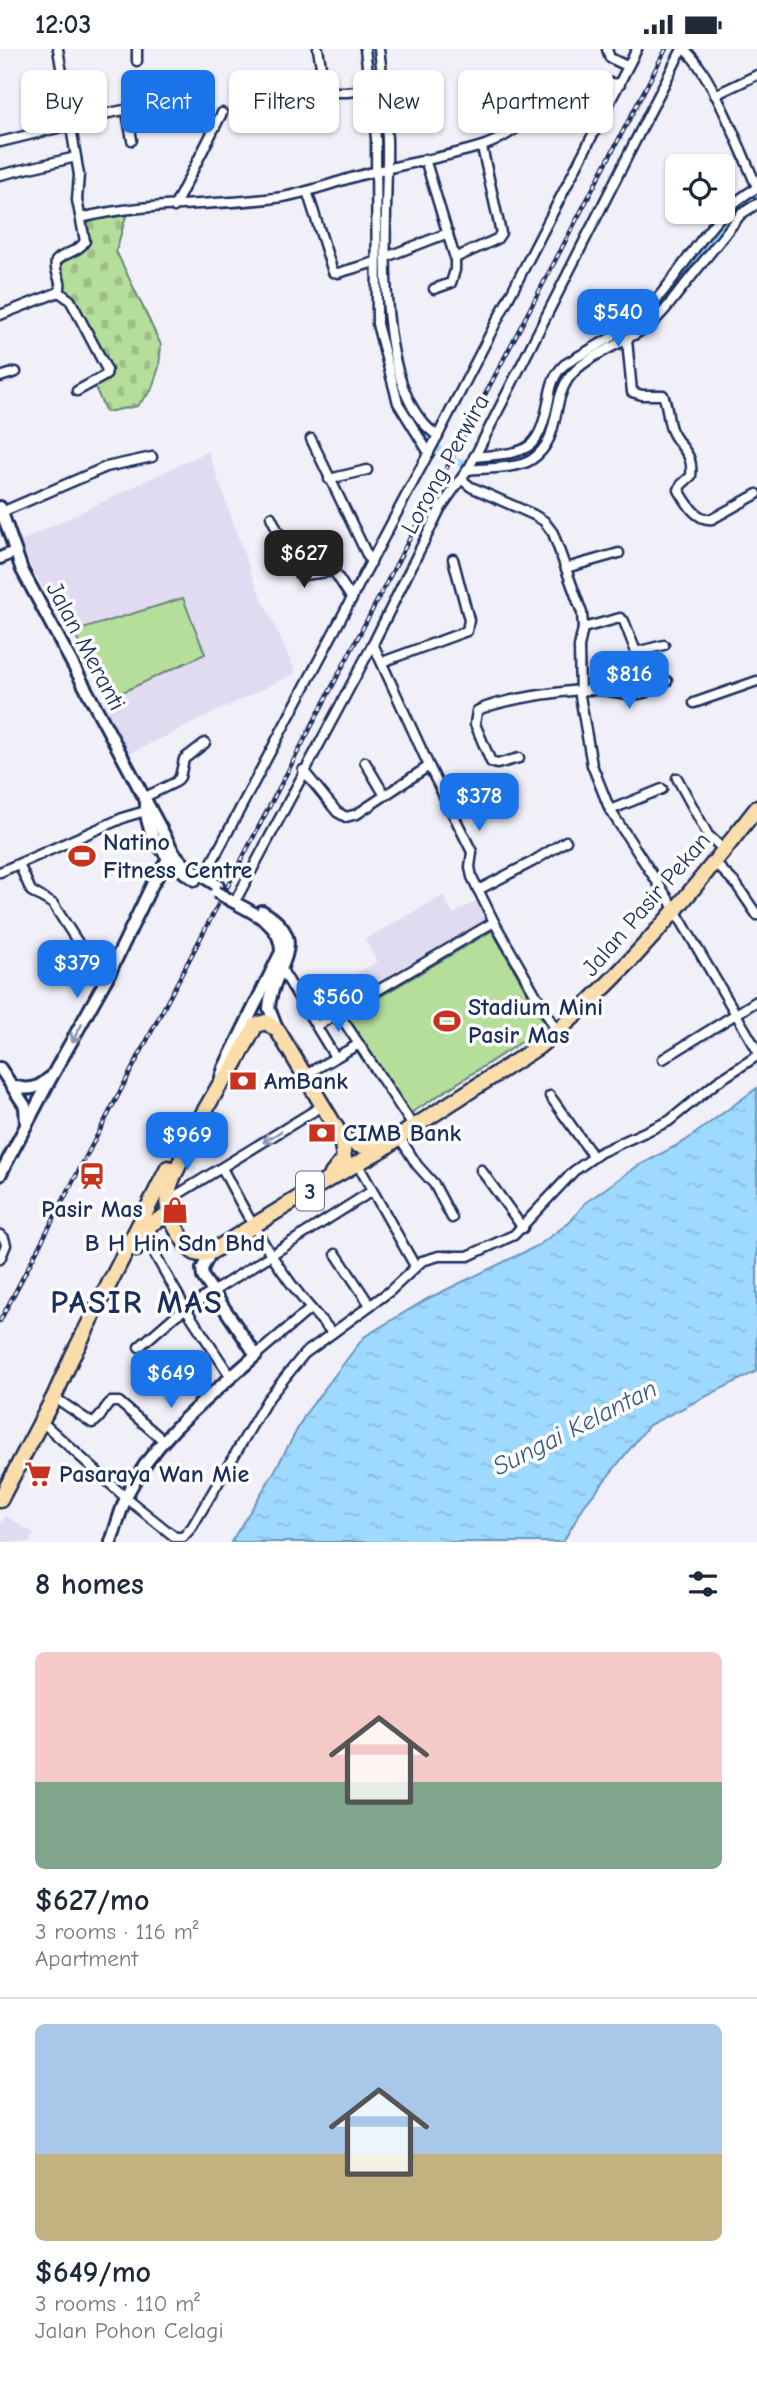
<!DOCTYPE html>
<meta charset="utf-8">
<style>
:root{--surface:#fff;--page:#f2f2f3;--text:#1f2937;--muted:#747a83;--line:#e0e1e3;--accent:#1a73e8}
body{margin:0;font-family:"Comic Neue",sans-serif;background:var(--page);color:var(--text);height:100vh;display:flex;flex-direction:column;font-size:26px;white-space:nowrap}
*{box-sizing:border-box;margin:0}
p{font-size:23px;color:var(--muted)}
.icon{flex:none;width:38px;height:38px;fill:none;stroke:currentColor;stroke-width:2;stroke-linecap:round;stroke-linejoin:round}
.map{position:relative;height:1493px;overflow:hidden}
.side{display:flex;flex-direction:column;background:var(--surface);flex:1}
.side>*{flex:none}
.guide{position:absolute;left:21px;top:21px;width:716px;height:63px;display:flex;gap:14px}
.tools{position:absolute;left:665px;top:105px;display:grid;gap:14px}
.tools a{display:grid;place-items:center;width:70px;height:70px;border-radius:10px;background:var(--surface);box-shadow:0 2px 5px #0004;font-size:35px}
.price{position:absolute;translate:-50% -60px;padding:0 16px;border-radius:14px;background:var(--accent);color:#fff;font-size:23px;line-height:46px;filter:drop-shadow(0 2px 4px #0008)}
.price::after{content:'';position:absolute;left:50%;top:42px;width:21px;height:16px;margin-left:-10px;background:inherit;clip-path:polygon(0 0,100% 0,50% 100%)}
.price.active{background:#222;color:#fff}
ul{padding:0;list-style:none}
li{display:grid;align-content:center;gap:14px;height:371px;padding:0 35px}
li+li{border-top:2px solid var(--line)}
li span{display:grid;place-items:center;height:217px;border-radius:10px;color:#555}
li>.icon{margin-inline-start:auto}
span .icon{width:126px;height:126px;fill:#fffc;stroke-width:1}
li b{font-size:30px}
h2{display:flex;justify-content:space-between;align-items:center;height:84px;padding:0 35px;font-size:30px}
.chip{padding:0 24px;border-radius:10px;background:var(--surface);box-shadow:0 2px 5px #0004;font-size:24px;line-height:63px}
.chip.active{background:var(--accent);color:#fff}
.status{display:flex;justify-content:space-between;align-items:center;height:49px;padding:0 35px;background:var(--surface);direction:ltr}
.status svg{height:19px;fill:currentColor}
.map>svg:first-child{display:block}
</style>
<div class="status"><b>12:03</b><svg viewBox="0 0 49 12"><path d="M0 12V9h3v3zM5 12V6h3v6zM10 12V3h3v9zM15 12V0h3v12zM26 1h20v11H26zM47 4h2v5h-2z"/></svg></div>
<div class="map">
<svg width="757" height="1493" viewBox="0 0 757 1493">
<defs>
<pattern id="cemetery-stones" width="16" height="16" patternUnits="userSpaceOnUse" patternTransform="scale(1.75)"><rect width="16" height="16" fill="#b6de9b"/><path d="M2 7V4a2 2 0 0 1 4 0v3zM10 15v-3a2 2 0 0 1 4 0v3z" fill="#9cbf88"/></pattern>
<pattern id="water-ripples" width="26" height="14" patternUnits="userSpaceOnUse" patternTransform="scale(1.75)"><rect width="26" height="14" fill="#9ed9ff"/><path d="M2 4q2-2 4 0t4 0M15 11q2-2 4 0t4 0" fill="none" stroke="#8bd"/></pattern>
</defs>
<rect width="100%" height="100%" fill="#f1eff8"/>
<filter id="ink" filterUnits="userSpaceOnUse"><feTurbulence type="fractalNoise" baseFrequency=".0143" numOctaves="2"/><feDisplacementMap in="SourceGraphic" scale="14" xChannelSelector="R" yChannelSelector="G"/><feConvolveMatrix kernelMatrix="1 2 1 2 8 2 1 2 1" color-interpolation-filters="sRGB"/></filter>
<g filter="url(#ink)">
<g fill="#e0dbf0">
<polygon points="208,402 252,527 296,624 129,705 102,653 205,605 184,549 66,585 19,493"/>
<polygon points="443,847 453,865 480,850 492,871 321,967 311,950 377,913 365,890"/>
<polygon points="5,1467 34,1484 30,1493 0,1493 0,1475"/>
</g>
<g fill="#b6de9b" stroke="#68867c" stroke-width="2">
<polygon points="183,549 205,605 110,649 73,583"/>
<polygon points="492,882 546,977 411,1064 347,967"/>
</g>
<polygon fill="url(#cemetery-stones)" stroke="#68867c" stroke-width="2" points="127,164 116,202 161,296 159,318 151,342 137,357 106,363 94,336 111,325 76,253 62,242 59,213 84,200 87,175 93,170"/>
<polygon fill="url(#water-ripples)" stroke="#6a95bf" stroke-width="2" points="757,1039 757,1322 649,1376 584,1457 563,1493 231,1493 273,1425 306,1364 364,1288 427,1250 539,1196 570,1173 585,1154 636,1118 685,1092"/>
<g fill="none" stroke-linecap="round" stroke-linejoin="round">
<g stroke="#9ed9ff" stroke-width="7">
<polyline points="372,0 382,78 384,280 392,316 410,366 430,393 455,413 467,415 525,407 536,399 548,378 560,327 582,310"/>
<polyline points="604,297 646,271 736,161 757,148"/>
</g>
<defs>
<g id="street">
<polyline points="318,0 324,35 330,43 347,43 384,39"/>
<polyline points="365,0 376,89 377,275 398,354 429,404"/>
<path d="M379,0C383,30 386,60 387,91C389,165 368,340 438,387"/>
<polyline points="607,0 610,9 627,17"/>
<path d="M683,0C708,15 743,107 757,138"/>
<polyline points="137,12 137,0"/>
<polyline points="715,46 757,26"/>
<polyline points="70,72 124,61 127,63 132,91"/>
<polyline points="0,93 70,76"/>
<polyline points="425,110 455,209 455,221 451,234 434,240"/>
<polyline points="0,126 76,108"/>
<polyline points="307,142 333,223 338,224 375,213"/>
<polyline points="174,158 222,64"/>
<path d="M81,169C147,152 216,158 283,148C310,143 338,132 365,125C403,115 442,109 479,98C538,81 549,23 620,35"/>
<polyline points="386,208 448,184"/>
<polyline points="455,209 497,190 501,184 482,98"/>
<polyline points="59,243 70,251 75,260 107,321 106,326 77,342"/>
<path d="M0,266L59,243C64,231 53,224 56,212C64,203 78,204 85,192L77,151L79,126L58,0"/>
<path d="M627,291L632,343L642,346H663C668,357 667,369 671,380C679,400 694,402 691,427L681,436L679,441C686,453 696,472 712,470L757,445"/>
<polyline points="0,328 16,323"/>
<polyline points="311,390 371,514"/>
<path d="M474,408C527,403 538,406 549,350C551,336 554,326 564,316C591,299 623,285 645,263C683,226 709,163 757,139"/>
<path d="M468,421C484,419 517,420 531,411C561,392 551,355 568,330C585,305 629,294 653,273C666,262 676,246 687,233C705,210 723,188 741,165L757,155"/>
<polyline points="329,430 367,421"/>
<polyline points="461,430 471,438 534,466 544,472 553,484 582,564 583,579 579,598 580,647 592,716 610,761 669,851 757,1001"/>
<polyline points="2,463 106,418 152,408"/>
<polyline points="271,468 298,524 304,526 334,522 352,550"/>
<polyline points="566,519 619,504"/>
<polyline points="583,579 620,569 624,572 636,603 664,596"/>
<polyline points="373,595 429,717 472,803 470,818 472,828 494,873 557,983"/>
<polyline points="382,613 467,582 469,571 453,510"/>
<polyline points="694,654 757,632"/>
<path d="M519,709L497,715L491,713L475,675L477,662C497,651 570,640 595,641C630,642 632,655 667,632"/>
<polyline points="365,713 384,745"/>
<polyline points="303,721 337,763 346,768 357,765 429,717"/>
<polyline points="677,729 708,786 725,802"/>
<polyline points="145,748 176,733 180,728 184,710 205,694"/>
<polyline points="610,761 662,740"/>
<polyline points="715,814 736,835 757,866"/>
<polyline points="19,815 31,842 53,855 86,906 108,927"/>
<polyline points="0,823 125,768 149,761"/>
<polyline points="204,828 436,390 637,0"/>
<polyline points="478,841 532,813 566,792"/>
<polyline points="238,847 373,595 440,460 470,417 682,0"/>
<polyline points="282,921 335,1008"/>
<polyline points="339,965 413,1077"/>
<polyline points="317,977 494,873"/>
<polyline points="663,1010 757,952"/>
<polyline points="305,1026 359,995"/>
<polyline points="550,1047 593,1107"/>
<polyline points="400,1089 417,1116 434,1135 452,1169"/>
<polyline points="358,1116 415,1217"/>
<path d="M222,1119C253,1179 285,1235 332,1283"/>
<polyline points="481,1121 523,1179"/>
<polyline points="167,1152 322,1057"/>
<polyline points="0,1186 4,1189 6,1196 0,1210"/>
<polyline points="141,1191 154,1204 186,1260 231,1328"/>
<polyline points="336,1205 370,1256"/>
<polyline points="139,1298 176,1266 372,1142"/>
<polyline points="256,1306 310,1260"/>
<path d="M54,1348L92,1374C101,1371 103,1359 111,1353H119L164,1392"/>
<polyline points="41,1372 126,1449 175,1488 183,1488 192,1478 267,1351 304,1305 390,1242 422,1212 439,1207 468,1207 514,1186 574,1122 601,1103 669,1072 717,1033 757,1007"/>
</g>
<g id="secondary">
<polyline points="0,458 22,521 174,804 184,815 218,837"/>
<polyline points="0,509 14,503"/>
<path d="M146,754C144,786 169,815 195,831"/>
<path d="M262,862C310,890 278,913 270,951L269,959L277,980"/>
<polyline points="0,1019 25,1057 26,1075"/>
<path d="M220,1032L224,1019L281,903C282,874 251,863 230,851"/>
<path d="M14,1037C27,1042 38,1040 48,1030"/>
<polyline points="0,1126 51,1029 108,927 152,836 168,810 174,804"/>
<path d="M111,1493C117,1476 121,1458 129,1442C157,1386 211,1347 256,1306L203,1228L202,1220L211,1203"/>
</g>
<g id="highway">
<path d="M341,1087C357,1099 367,1100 385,1091"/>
<path d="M189,1089C187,1101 182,1109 177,1120C161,1150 166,1165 184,1192C192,1204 197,1208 211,1203L326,1132L383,1100L409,1081L538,998C623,930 691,844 757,759"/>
<polyline points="184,1093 189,1089 219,1037 231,1022 256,976 266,973 278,982 341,1087 344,1110 332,1125"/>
<polyline points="136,1200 151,1175 163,1168 170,1171"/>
<polyline points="0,1451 54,1348 72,1308 168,1119"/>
</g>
</defs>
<use href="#street" stroke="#1b2f5e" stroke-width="13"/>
<use href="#secondary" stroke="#1b2f5e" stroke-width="16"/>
<use href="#highway" stroke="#1b2f5e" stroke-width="19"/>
<use href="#street" stroke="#fff" stroke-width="8"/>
<use href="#secondary" stroke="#fff" stroke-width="10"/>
<use href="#highway" stroke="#faddab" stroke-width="14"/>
<defs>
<polyline id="rail" points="0,1272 666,0"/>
</defs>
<use href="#rail" stroke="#1b2f5e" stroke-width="4.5"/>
<use href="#rail" stroke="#fff" stroke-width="2" stroke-dasharray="5" stroke-linecap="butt"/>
<defs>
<polyline id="secondary-bridge" points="216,843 230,851"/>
</defs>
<use href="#secondary-bridge" stroke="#1b2f5e" stroke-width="16" stroke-linecap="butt"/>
<use href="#secondary-bridge" stroke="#fff" stroke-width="10"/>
</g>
<defs><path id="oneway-shaft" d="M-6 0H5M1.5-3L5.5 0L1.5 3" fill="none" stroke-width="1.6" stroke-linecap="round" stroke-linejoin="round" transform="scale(1.75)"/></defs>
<g stroke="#8d97ae">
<use href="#oneway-shaft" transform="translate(77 984) rotate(119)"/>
<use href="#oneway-shaft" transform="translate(272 1088) rotate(148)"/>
</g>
</g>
<defs>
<symbol id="stadium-bare" viewBox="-9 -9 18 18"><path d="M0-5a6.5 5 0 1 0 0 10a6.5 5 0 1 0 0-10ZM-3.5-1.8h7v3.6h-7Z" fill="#c8321e" stroke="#fff" stroke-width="2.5" paint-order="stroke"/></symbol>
<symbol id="bank-bare" viewBox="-9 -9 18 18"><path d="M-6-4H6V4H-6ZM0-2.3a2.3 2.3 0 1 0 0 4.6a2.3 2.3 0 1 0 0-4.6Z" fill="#c8321e" stroke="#fff" stroke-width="2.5" paint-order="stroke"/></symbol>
<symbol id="station-bare" viewBox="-9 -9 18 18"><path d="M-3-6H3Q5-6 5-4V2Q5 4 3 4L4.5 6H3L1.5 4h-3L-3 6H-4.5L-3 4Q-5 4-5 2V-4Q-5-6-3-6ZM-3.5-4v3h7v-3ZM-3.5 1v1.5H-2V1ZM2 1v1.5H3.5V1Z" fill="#c8321e" stroke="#fff" stroke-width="2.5" paint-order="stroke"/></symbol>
<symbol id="shop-bare" viewBox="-9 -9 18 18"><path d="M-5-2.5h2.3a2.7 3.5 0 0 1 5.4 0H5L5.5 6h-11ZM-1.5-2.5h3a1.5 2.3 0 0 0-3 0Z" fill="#c8321e" stroke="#fff" stroke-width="2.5" paint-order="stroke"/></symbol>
<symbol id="supermarket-bare" viewBox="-9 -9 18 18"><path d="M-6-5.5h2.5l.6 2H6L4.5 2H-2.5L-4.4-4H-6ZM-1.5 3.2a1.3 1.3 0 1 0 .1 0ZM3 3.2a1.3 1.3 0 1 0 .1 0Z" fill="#c8321e" stroke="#fff" stroke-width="2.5" paint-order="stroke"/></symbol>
</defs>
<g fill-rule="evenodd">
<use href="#stadium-bare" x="63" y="788" width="38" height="38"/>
<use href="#stadium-bare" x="428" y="953" width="38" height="38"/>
<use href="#bank-bare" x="224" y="1013" width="38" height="38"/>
<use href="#bank-bare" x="303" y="1065" width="38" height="38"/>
<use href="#station-bare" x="73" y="1108" width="38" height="38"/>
<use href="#shop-bare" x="156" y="1142" width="38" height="38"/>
<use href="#supermarket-bare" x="19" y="1406" width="38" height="38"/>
</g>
<g text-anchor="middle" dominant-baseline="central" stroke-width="7" stroke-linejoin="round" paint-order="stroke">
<rect fill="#fff" stroke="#5f6d8e" stroke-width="2" x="296" y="1122.5" width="28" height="39" rx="5"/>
<g font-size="23" font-weight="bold" fill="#1b2f5e">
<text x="310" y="1142">3</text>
</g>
<g font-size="24" fill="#1b2f5e" stroke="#fff">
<text transform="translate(445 415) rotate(-61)">Lorong Perwira</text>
<text transform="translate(86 597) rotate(62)">Jalan Meranti</text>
<text transform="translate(646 855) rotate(-49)">Jalan Pasir Pekan</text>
</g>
<g font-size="24" font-weight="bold" fill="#1b2f5e" stroke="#fff" text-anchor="start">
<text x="103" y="793">Natino<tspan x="103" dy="28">Fitness Centre</tspan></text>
<text x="468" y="958">Stadium Mini<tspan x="468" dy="28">Pasir Mas</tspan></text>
<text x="264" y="1032">AmBank</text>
<text x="343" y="1084">CIMB Bank</text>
<text x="92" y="1160" text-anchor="middle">Pasir Mas</text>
<text x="175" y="1194" text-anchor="middle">B H Hin Sdn Bhd</text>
<text x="59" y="1425">Pasaraya Wan Mie</text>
</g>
<g font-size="26" font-style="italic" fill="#3c5a86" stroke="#fff">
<text transform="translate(575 1379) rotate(-27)">Sungai Kelantan</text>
</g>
<g font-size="32" font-weight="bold" letter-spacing="2" fill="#1b2f5e" stroke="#fff">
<text x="137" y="1253">PASIR MAS</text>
</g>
</g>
</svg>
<div class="tools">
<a><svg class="icon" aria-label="locate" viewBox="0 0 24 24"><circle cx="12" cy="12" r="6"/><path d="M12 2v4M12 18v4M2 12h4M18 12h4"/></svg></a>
</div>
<b class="price" style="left:618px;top:300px">$540</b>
<b class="price active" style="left:304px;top:541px">$627</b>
<b class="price" style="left:629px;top:662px">$816</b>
<b class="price" style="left:479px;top:784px">$378</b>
<b class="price" style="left:77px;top:951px">$379</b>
<b class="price" style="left:338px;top:985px">$560</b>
<b class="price" style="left:187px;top:1123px">$969</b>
<b class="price" style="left:171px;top:1361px">$649</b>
<div class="guide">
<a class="chip">Buy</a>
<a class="chip active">Rent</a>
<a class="chip">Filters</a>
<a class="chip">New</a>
<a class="chip">Apartment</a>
</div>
</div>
<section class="side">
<h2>8 homes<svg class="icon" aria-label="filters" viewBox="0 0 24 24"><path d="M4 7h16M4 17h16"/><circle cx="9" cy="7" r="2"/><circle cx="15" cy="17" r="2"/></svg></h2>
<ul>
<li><span style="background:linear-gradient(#f6c9c9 60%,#7fa58c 0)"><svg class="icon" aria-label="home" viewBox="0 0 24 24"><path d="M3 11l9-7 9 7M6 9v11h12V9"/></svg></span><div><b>$627/mo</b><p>3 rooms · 116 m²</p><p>Apartment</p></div></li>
<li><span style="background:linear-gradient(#a9c7e8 60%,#c2b280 0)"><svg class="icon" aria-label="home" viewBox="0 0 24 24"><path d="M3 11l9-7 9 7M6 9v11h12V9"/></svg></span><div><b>$649/mo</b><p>3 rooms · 110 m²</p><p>Jalan Pohon Celagi</p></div></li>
</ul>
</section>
